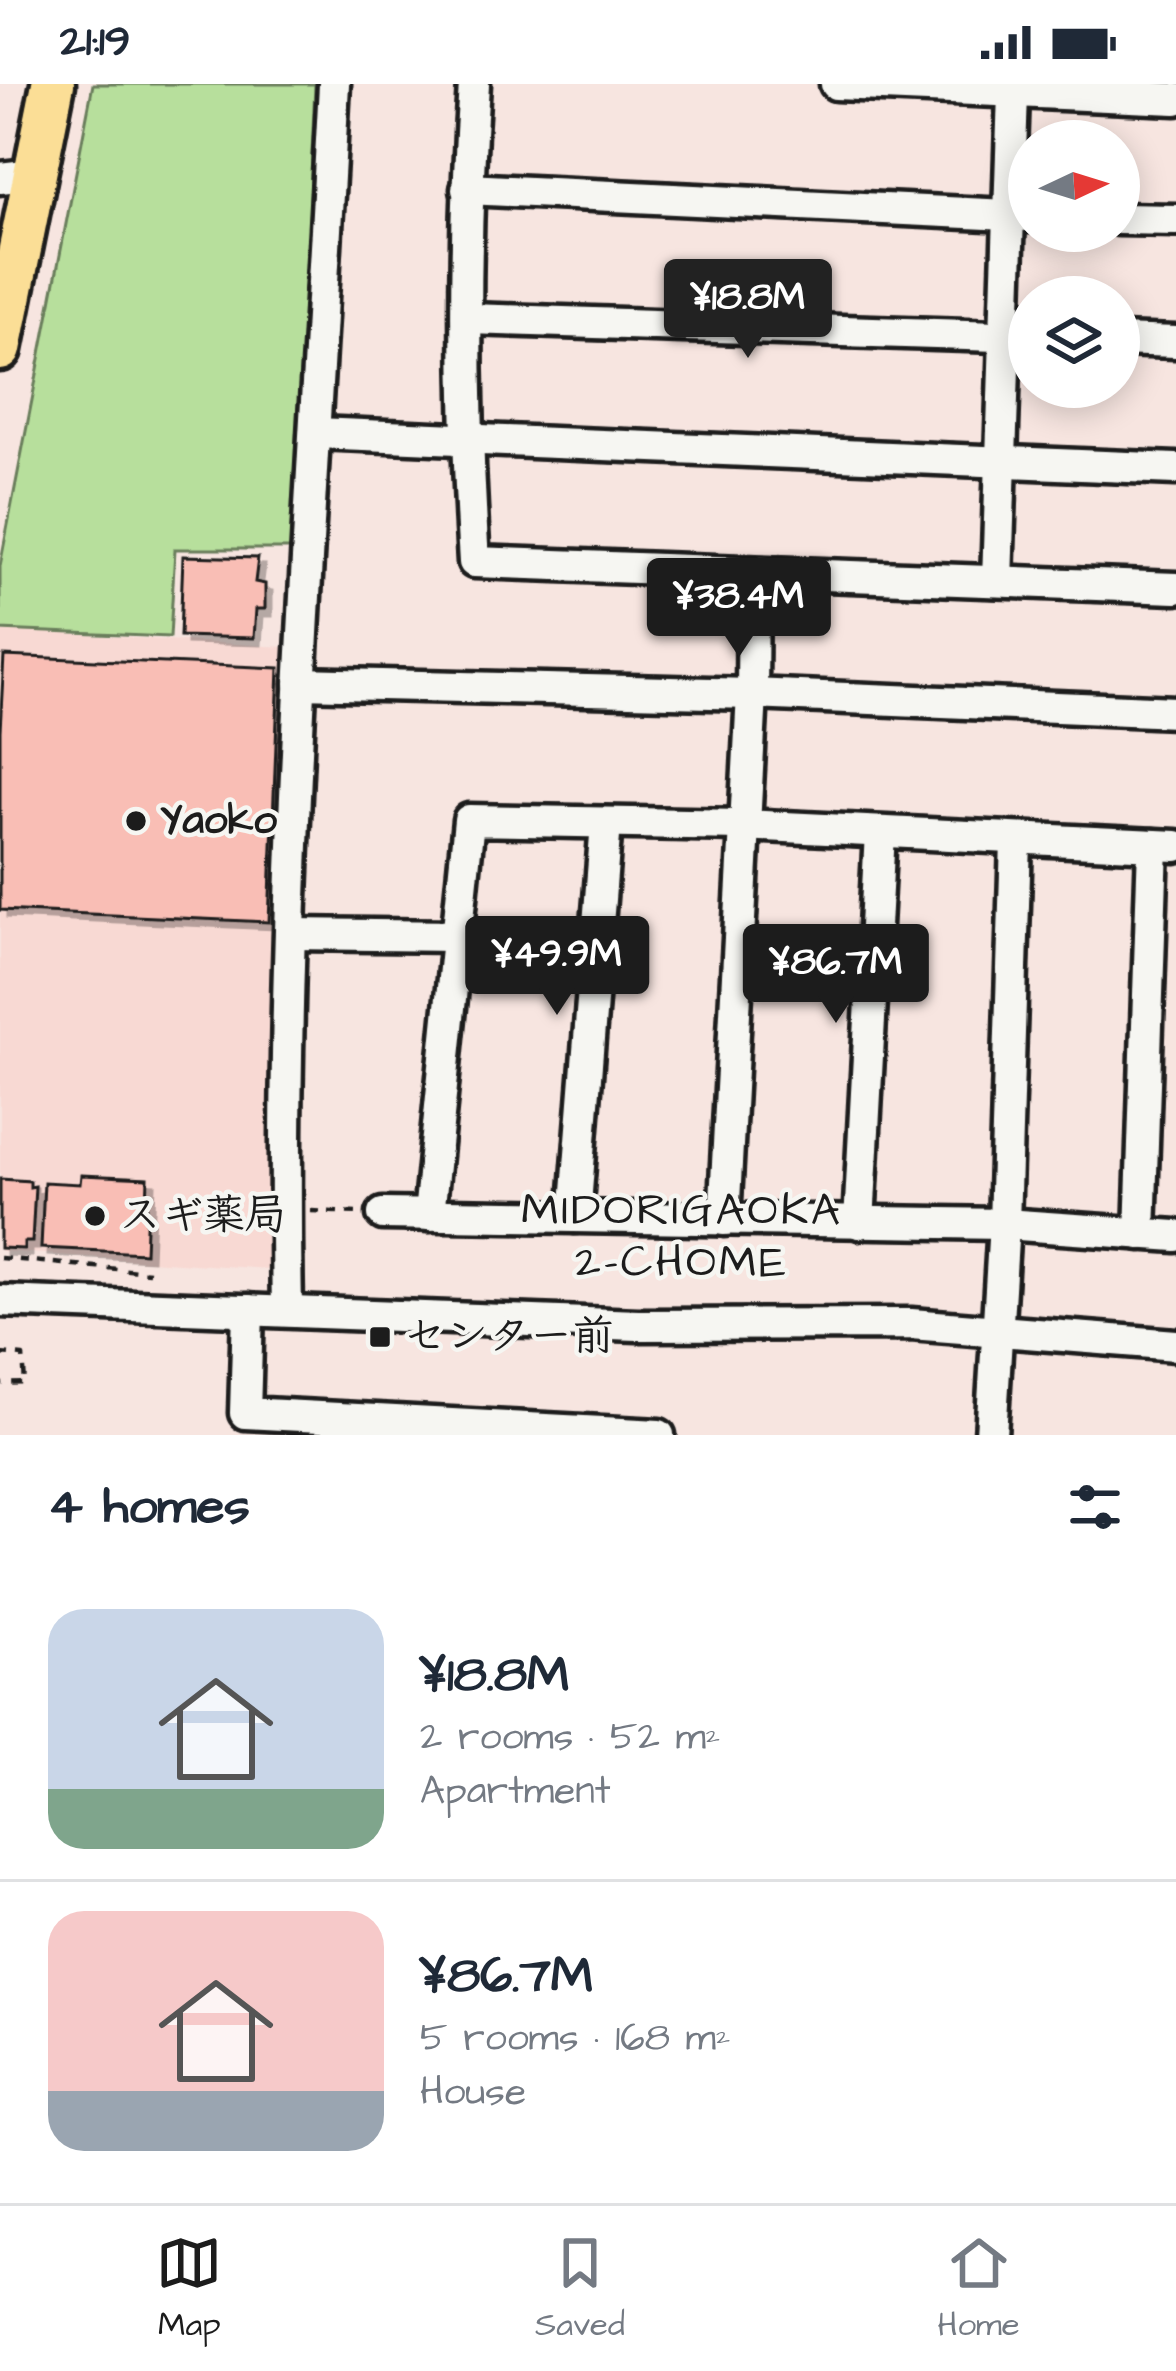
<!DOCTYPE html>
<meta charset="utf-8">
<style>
:root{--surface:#fff;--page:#f6f6f7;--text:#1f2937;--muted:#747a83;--line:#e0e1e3;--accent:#1c1c1c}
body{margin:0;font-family:"Architects Daughter","Klee One",sans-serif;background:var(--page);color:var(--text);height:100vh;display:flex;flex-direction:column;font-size:45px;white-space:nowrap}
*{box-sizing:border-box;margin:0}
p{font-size:39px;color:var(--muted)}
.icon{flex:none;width:66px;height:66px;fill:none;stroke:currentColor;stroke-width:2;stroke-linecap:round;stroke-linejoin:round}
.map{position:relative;height:1351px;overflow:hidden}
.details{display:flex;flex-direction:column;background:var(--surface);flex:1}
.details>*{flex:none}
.needle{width:78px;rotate:86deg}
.fabs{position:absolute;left:1008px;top:36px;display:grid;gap:24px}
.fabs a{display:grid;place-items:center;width:132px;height:132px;border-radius:50%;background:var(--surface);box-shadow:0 6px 30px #0003;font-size:60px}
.price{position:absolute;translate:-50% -102px;padding:0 27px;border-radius:12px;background:var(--accent);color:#fff;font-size:39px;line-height:78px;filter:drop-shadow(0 3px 6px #0008)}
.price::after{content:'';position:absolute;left:50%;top:72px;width:36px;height:27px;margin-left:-18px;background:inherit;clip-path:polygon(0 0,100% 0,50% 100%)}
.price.current{background:#222;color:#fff}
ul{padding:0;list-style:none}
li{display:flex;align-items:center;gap:36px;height:300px;padding:0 48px}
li+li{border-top:3px solid var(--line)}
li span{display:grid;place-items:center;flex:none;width:336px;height:240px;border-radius:36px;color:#555}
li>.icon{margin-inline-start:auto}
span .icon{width:144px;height:144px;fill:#fffc;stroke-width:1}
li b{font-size:51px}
h2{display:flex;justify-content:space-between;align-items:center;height:144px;padding:0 48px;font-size:51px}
.status{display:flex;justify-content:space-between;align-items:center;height:84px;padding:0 60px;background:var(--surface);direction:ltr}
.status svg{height:33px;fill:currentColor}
.menu{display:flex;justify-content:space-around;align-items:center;height:168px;border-top:3px solid var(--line);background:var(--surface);font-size:33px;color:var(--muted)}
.menu a{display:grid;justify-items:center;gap:6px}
.menu .current{color:var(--accent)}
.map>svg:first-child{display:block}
</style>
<div class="status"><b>21:19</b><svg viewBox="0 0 49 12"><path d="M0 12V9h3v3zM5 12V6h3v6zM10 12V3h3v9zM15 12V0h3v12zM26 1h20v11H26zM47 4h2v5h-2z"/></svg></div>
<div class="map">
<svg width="1176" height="1351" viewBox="0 0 1176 1351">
<defs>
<filter id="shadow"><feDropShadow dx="7" dy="7" stdDeviation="0" flood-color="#0004"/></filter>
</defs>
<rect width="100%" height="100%" fill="#f7e5e0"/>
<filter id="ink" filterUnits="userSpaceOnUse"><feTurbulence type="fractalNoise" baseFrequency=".00833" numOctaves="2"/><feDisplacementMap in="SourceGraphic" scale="24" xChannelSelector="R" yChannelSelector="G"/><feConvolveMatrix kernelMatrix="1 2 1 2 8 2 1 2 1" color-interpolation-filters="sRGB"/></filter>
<g filter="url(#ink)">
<polygon fill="#f8d9d3" points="0,546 285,563 268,1185 0,1167"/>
<polygon fill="#b7df9c" stroke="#6a7e5c" stroke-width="3" points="93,0 315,0 295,465 175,465 170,553 0,546 0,482"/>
<g fill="#f9beb5" stroke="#1c1c1c" stroke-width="3" filter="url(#shadow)">
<polygon points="183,472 258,474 255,498 265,500 265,525 256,525 254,554 180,552"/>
<polygon points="4,572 279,584 269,838 0,826 0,647"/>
<polygon points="81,1091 148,1094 145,1169 41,1164 44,1098 80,1100"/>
<polygon points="0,1095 30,1097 30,1103 35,1102 32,1158 24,1158 24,1165 0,1164"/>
</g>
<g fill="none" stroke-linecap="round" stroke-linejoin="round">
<defs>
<g id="minor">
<path d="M474,0C463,159 464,319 474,478L1176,504"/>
<polyline points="836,0 1176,15"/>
<polyline points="0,94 34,90"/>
<polyline points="467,105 1029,132"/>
<polyline points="1119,135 1176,136"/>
<polyline points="468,235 1029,253"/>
<polyline points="1119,256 1176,258"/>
<polyline points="316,349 1176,385"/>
<polyline points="997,497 1013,9"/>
<polyline points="300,599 752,610 1176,628"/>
<polyline points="291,850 457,852"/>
<polyline points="383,1130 1004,1140 1176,1152"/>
<polyline points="429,1131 469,736 742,741 1176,762"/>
<polyline points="575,1133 606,739"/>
<polyline points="724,1136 752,610 753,489"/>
<polyline points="859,1139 880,749"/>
<polyline points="1140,1150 1153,761"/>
<polyline points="0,1217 638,1241 911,1240 1176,1261"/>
<path d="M287,1225C279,816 313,408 334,0"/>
<polyline points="248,1226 245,1329 659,1351"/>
<polyline points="991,1351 1004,1140 1016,757"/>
</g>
<polyline id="highway" points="0,265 53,0"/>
</defs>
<use href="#minor" stroke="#1c1c1c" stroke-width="39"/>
<use href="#highway" stroke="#1c1c1c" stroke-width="51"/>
<g stroke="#1c1c1c" stroke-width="4.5" stroke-dasharray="9 9" stroke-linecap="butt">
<polyline points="311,1127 359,1129"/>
<polyline points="0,1174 149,1188"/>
<polyline points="0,1270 23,1272 25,1299 0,1300"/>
</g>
<use href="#minor" stroke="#f6f6f2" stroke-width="30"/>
<use href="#highway" stroke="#fbde96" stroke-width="42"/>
</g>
</g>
<g fill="#1c1c1c" stroke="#f6f6f2" stroke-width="4.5">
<circle cx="136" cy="737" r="12"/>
<circle cx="95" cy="1132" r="12"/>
<rect x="368" y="1241" width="24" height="24" rx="6"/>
</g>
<g text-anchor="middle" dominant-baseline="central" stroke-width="9" stroke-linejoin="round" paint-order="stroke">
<g font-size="42" font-weight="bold" fill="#1c1c1c" stroke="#f6f6f2" text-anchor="start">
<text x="160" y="737">Yaoko</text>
<text x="119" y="1132">スギ薬局</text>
<text x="404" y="1253">センター前</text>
</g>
<g font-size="45" letter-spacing="3" fill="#1c1c1c" stroke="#f6f6f2">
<text x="682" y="1127">MIDORIGAOKA<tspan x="682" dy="52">2-CHOME</tspan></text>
</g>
</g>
</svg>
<div class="fabs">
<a><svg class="needle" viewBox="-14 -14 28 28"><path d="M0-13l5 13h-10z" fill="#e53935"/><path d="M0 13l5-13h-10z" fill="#747a83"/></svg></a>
<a><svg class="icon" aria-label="layers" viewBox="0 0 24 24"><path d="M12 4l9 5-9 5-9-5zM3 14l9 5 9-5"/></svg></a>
</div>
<b class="price current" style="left:748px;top:277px">¥18.8M</b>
<b class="price" style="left:739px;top:576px">¥38.4M</b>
<b class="price" style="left:557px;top:934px">¥49.9M</b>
<b class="price" style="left:836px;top:942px">¥86.7M</b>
</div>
<section class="details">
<h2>4 homes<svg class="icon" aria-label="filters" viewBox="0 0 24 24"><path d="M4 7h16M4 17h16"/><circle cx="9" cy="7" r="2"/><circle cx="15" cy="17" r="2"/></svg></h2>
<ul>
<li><span style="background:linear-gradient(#c9d6e8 75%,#7fa58c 0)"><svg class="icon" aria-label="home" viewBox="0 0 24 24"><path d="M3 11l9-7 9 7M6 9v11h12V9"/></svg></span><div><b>¥18.8M</b><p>2 rooms · 52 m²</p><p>Apartment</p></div></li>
<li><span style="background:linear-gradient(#f6c9c9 75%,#9aa5b1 0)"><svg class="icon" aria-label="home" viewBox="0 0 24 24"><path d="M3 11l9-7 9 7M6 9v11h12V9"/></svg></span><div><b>¥86.7M</b><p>5 rooms · 168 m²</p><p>House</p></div></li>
</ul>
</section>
<nav class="menu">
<a class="current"><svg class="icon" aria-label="map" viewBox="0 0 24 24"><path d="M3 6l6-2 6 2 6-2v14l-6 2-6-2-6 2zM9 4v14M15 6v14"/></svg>Map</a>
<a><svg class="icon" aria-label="saved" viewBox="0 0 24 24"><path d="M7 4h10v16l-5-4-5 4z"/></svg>Saved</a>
<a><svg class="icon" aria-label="home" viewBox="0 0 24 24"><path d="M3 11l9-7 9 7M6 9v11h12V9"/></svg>Home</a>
</nav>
